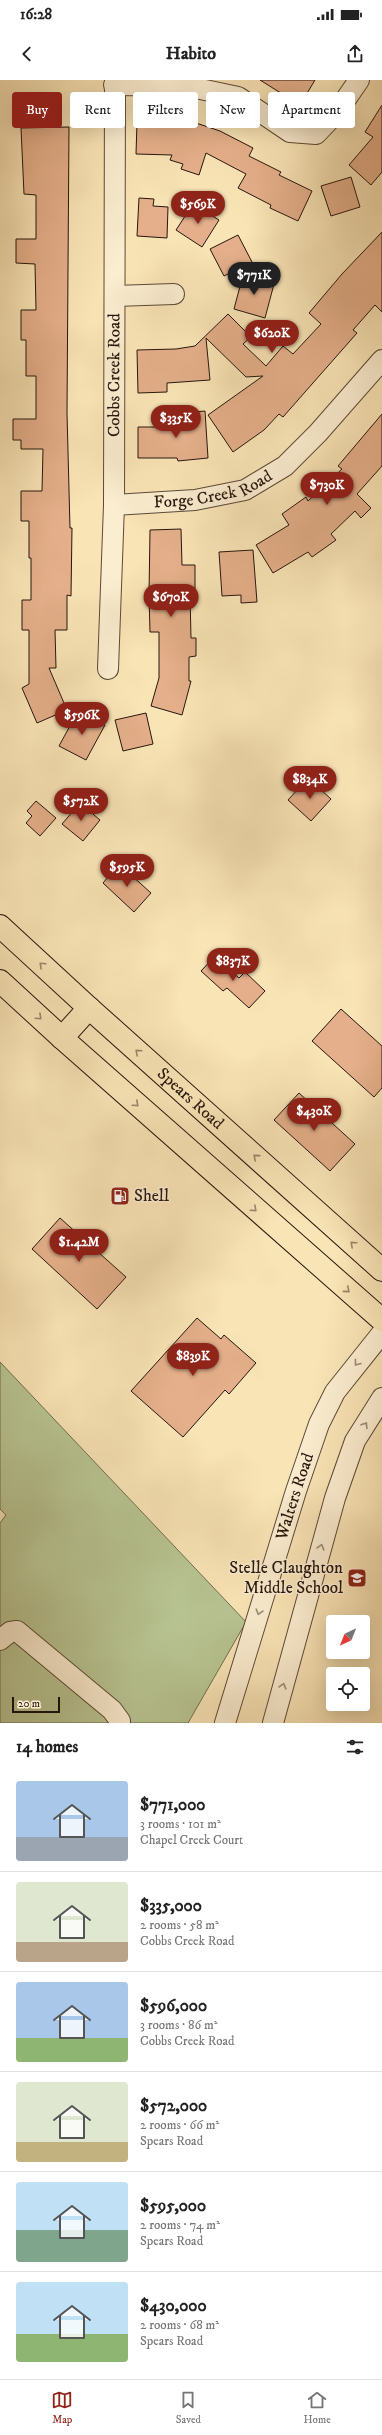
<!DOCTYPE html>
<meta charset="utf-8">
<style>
:root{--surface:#fff;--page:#f6f6f6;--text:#222;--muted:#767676;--line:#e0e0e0;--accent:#8f2418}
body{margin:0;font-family:"IM FELL DW Pica",serif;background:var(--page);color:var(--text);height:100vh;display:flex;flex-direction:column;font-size:15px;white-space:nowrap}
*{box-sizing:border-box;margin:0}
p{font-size:13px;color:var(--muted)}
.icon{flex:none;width:22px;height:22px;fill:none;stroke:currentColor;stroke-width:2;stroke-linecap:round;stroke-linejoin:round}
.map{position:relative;height:1643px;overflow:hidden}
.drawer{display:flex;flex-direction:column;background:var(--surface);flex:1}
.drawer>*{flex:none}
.guide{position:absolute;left:12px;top:12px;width:358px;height:36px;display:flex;gap:8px}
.needle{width:26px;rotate:223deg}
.controls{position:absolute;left:326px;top:1535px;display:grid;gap:8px}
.controls a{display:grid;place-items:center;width:44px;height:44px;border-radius:4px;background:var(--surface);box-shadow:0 4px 16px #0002;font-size:20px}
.scale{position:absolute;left:12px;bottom:10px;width:48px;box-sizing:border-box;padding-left:4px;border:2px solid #27160c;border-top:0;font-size:11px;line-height:14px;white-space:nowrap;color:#27160c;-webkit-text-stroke:3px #fbedd0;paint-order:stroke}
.price{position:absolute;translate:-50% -34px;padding:0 9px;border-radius:14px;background:var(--accent);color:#fff;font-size:13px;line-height:26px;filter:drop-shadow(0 1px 2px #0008)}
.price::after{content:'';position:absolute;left:50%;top:24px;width:12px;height:9px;margin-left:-6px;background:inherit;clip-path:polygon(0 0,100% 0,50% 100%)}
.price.on{background:#222;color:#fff}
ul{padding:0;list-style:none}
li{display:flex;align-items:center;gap:12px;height:100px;padding:0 16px}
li+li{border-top:1px solid var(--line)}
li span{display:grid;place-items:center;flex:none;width:112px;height:80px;border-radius:4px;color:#555}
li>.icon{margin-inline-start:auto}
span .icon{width:48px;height:48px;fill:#fffc;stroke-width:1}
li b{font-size:17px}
h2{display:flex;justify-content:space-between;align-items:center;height:48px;padding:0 16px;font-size:17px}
.tag{padding:0 14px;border-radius:4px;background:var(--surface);box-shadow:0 4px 16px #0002;font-size:14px;line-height:36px}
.tag.on{background:var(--accent);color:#fff}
.status{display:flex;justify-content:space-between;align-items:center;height:28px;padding:0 20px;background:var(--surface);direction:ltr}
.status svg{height:11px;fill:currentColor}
header{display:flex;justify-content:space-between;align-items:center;height:52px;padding:0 16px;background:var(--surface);font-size:18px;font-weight:700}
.tabs{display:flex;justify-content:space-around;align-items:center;height:56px;border-top:1px solid var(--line);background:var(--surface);font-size:11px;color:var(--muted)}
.tabs a{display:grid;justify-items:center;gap:2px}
.tabs .on{color:var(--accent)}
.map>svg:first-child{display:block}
</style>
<div class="status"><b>16:28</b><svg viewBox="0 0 49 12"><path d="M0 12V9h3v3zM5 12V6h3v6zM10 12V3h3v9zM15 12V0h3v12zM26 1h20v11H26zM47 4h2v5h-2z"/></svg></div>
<header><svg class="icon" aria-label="back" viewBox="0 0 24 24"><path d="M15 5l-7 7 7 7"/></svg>Habito<svg class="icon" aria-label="share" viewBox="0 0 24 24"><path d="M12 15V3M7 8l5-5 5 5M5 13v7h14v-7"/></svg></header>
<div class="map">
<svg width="382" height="1643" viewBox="0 0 382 1643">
<rect width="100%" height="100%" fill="#f9e4b6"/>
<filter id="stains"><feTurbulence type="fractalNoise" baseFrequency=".005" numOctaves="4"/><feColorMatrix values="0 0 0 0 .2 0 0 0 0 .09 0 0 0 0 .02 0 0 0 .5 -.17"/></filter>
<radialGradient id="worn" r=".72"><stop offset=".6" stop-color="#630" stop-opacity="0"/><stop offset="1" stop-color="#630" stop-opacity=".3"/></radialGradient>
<polygon fill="#b8c593" stroke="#706e50" points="0,1282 246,1542 188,1643 0,1643 0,1443 6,1435 0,1429"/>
<g fill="#e4af8a" stroke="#27160c">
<polygon points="260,0 315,0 300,25"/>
<polygon points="382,25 382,92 371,105 349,85 373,57 365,52"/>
<polygon points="184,39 220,51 253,68 249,76 281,92 279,95 312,111 298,141 270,128 271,125 238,108 246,94 206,73 199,95 181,89 183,84 170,80 172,75 136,74 137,43 182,44"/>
<polygon points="69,47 67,333 70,448 72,448 71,516 67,515 67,550 55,550 56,588 49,588 67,630 37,643 22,608 29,604 29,550 22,550 22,520 31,520 31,478 29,478 29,441 21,441 21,411 42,411 43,369 21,369 21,360 13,360 13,339 36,339 36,296 26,296 26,260 21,260 21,230 36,230 35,184 16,183 16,159 36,159 36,115 24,114 21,48"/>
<polygon points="351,97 360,127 331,136 321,106"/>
<polygon points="139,118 154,119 153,126 168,127 167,158 137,156"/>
<polygon points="193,124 219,140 202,167 176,150"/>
<polygon points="382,152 382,232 375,225 353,250 357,253 283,337 279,334 264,350 233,372 208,335 263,296 246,297 206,258 210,300 167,303 167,312 138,313 137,270 176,269 195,266 228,234 251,257 243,264 266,286 283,266 293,274 321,244 309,233 342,194"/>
<polygon points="238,155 252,182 224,196 210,169"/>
<polygon points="243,195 274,204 265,238 234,229"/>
<polygon points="205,331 208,378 178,381 177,378 138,378 138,347 175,347 174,334"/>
<polygon points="382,334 382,386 357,414 371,428 361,438 355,431 331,454 336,460 312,477 308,472 273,493 256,465 289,445 282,434 306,417 308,421 342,389 338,386"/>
<polygon points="181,449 182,485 195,485 195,515 190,515 191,558 196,558 196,576 189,577 189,601 191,601 182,635 151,626 159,598 159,552 150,552 149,515 150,450"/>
<polygon points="253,470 257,522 241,523 241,515 222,516 219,472"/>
<polygon points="78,631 105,645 86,680 59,666"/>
<polygon points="146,633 153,664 123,671 115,640"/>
<polygon points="308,698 331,719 311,741 288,720"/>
<polygon points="36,721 56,738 40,756 26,743 32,736 27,731"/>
<polygon points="80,723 100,740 83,761 62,744"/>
<polygon points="119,784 151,813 134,832 103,803"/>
<polygon points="215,876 239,898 245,892 265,911 249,928 227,908 223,911 201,891"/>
<polygon points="341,929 382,966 382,1008 374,1017 312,961"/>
<polygon points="299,1013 355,1064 330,1091 274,1040"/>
<polygon points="60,1138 126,1197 97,1229 32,1169"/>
<polygon points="197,1238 221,1259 224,1255 256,1283 229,1314 225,1310 183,1357 131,1311"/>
</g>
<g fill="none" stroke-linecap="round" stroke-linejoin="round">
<defs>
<g id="minor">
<polyline points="114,5 186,6 238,17 290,52 316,54 337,32 359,0"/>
<polyline points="115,216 174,214"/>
<path id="s1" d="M114,425L195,420L245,410L285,386L318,353L382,280"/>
<path id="s2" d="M108,589L114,425L115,0"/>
<polyline points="0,1560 10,1552 17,1551 112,1630 120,1641 120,1643"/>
<path id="s3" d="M225,1643L296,1411L319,1344L335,1312L382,1253"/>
<polyline points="273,1643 335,1418 355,1361 382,1318"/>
</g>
<g id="major">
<path id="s4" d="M0,846L89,928L382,1190"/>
<polyline points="0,901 62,958 382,1240"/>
<polyline points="62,958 89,928"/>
</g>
</defs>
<use href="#minor" stroke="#5c4a36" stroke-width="22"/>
<use href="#major" stroke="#27160c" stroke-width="24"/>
<use href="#minor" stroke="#fbedd0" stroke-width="20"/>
<use href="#major" stroke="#f9e4b6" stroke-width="22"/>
</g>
<defs><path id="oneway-chevron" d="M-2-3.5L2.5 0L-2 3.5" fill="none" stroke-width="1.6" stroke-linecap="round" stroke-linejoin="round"/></defs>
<g stroke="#9a876a">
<use href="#oneway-chevron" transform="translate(42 885) rotate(-137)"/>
<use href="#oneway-chevron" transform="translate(39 937) rotate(43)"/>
<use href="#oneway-chevron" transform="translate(138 972) rotate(-138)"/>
<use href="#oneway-chevron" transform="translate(136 1024) rotate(42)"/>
<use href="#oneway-chevron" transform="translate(256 1077) rotate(-139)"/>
<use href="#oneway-chevron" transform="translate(254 1129) rotate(42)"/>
<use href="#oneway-chevron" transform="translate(353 1164) rotate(-138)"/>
<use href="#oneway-chevron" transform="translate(347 1210) rotate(40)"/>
</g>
<g stroke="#9c8c78">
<use href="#oneway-chevron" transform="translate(357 1283) rotate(128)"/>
<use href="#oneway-chevron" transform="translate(365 1345) rotate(-58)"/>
<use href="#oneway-chevron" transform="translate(321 1467) rotate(-74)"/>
<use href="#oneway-chevron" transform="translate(259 1532) rotate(106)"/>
<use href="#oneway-chevron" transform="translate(283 1606) rotate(-74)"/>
</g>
<defs>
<symbol id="fuel-square" viewBox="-11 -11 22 22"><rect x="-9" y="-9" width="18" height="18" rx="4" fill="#8f2418" stroke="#fbedd0"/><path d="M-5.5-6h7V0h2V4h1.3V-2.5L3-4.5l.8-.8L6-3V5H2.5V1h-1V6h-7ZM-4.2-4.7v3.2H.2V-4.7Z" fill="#fff"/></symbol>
<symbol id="school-square" viewBox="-11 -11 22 22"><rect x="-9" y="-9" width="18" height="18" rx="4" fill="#8f2418" stroke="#fbedd0"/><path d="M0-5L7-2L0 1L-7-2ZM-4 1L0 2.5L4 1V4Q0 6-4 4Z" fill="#fff"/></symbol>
</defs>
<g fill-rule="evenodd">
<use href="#fuel-square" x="109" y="1105" width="22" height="22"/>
<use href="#school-square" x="346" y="1487" width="22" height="22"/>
</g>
<g text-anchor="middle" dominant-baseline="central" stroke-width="3" stroke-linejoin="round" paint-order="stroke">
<g font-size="17" fill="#27160c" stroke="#fbedd0">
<text stroke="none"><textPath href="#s2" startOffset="294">Cobbs Creek Road</textPath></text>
<text stroke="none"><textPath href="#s1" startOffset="101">Forge Creek Road</textPath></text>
<text stroke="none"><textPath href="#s4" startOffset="257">Spears Road</textPath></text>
<text stroke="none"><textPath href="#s3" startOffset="237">Walters Road</textPath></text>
</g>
<g font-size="17" fill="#27160c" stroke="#fbedd0" text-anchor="start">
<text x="134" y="1116">Shell</text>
<text x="343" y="1488" text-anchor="end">Stelle Claughton<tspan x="343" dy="20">Middle School</tspan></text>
</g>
</g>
<rect width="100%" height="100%" filter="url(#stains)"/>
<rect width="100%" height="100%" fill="url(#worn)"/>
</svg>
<div class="controls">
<a><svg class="needle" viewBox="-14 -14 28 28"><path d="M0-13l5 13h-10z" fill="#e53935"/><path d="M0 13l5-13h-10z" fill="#767676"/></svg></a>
<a><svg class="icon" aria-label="locate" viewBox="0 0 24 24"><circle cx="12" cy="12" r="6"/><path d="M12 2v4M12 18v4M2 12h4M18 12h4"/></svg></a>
</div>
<div class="scale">20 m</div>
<b class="price" style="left:198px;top:145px">$569K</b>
<b class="price on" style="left:254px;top:216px">$771K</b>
<b class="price" style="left:272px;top:274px">$620K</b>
<b class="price" style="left:176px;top:359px">$335K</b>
<b class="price" style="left:327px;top:426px">$730K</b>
<b class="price" style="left:171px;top:538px">$670K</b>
<b class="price" style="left:82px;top:656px">$596K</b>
<b class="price" style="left:310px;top:720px">$834K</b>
<b class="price" style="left:81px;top:742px">$572K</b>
<b class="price" style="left:127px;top:808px">$595K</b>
<b class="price" style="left:233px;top:902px">$837K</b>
<b class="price" style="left:314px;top:1052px">$430K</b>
<b class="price" style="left:79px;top:1183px">$1.42M</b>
<b class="price" style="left:193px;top:1297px">$839K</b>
<div class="guide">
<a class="tag on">Buy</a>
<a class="tag">Rent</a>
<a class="tag">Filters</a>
<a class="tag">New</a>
<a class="tag">Apartment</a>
</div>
</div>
<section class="drawer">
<h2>14 homes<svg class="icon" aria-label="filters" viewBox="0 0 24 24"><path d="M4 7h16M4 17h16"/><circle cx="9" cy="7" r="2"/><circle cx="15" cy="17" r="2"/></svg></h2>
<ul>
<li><span style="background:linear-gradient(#a9c7e8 70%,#9aa5b1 0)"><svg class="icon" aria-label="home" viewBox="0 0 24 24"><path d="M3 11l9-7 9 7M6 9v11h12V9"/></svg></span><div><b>$771,000</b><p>3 rooms · 101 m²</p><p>Chapel Creek Court</p></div></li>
<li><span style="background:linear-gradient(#dfe7d0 75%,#b9a48a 0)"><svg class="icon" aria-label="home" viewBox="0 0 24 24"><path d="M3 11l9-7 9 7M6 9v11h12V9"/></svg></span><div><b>$335,000</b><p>2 rooms · 58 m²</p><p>Cobbs Creek Road</p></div></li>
<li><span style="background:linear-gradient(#a9c7e8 70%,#8fb573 0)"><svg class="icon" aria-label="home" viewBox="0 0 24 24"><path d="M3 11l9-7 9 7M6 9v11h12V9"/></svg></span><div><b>$596,000</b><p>3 rooms · 86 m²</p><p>Cobbs Creek Road</p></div></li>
<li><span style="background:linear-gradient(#dfe7d0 75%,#c2b280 0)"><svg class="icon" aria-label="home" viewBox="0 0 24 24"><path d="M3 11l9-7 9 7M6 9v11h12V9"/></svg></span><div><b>$572,000</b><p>2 rooms · 66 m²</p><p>Spears Road</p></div></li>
<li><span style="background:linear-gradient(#bfe0f5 60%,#7fa58c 0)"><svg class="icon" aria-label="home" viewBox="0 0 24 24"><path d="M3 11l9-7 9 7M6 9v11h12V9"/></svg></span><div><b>$595,000</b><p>2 rooms · 74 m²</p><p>Spears Road</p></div></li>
<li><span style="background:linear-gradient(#bfe0f5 65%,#8fb573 0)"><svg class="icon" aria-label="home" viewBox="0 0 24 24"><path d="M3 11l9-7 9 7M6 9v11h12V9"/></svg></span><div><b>$430,000</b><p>2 rooms · 68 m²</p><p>Spears Road</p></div></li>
</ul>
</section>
<nav class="tabs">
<a class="on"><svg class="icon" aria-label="map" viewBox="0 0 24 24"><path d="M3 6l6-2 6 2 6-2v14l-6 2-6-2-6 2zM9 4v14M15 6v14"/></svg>Map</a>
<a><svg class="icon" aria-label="saved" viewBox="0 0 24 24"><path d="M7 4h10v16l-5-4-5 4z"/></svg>Saved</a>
<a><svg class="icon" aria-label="home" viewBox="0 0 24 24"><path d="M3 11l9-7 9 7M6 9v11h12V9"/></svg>Home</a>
</nav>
